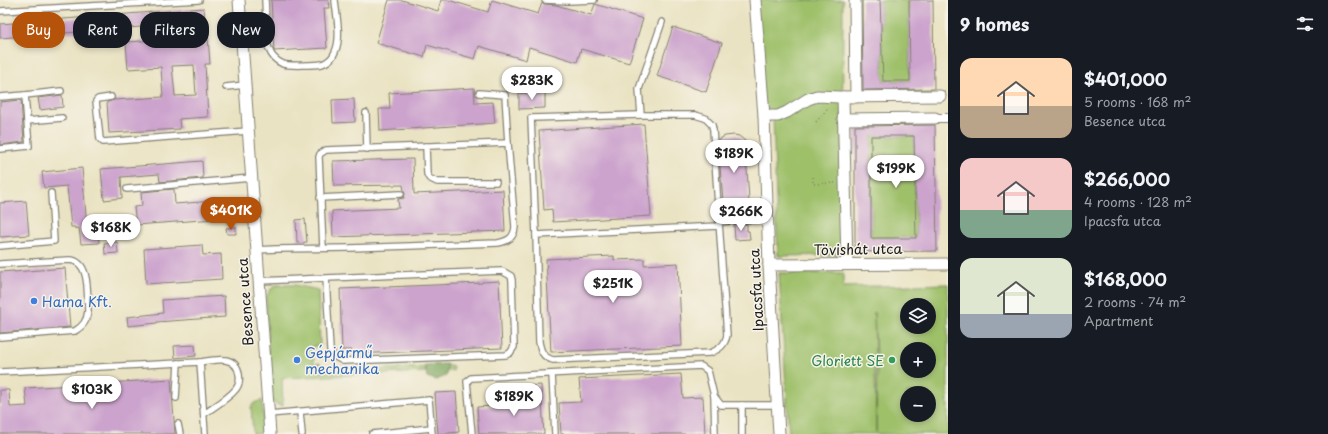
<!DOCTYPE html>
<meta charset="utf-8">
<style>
:root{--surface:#171b24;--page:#242831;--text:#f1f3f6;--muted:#9ea1a6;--accent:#b45309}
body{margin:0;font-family:"Playpen Sans",sans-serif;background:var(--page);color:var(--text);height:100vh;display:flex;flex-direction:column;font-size:15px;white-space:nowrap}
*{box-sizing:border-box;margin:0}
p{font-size:13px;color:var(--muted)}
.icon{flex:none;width:22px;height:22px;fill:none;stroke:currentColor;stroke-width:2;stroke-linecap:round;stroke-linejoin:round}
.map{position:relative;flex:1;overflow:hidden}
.drawer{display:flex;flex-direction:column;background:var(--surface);width:380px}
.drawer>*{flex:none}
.hud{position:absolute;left:12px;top:12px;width:380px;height:36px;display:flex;gap:8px}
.buttons{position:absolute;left:900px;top:298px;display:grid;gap:8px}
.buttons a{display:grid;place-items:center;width:36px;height:36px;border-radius:50%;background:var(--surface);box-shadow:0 2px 6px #0003;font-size:20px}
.price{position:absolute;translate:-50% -34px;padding:0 9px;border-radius:14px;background:#fff;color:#222;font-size:13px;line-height:26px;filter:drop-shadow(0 1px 2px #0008)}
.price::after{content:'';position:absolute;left:50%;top:24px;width:12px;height:9px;margin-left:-6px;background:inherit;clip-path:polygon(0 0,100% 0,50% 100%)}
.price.current{background:var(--accent);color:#fff}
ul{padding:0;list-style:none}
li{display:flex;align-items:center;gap:12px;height:100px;padding:0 12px}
li span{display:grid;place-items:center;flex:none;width:112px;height:80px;border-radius:12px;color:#555}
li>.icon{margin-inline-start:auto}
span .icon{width:48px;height:48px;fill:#fffc;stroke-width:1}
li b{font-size:17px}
h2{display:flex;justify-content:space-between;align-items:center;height:48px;padding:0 12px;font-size:17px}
.chip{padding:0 14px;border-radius:16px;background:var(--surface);box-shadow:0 2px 6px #0003;font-size:14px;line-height:36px}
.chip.current{background:var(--accent);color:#fff}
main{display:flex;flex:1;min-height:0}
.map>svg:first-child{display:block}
</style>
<main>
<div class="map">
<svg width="948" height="434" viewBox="0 0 948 434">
<rect width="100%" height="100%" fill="#f7f3e8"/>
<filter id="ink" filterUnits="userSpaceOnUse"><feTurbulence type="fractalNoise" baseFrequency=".025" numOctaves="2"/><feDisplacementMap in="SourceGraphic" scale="8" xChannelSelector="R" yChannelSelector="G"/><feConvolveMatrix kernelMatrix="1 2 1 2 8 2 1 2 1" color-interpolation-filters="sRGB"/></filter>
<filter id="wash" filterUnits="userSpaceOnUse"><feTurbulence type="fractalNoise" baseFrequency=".012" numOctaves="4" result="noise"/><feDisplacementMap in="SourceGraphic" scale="16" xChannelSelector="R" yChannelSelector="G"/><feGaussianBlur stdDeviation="0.9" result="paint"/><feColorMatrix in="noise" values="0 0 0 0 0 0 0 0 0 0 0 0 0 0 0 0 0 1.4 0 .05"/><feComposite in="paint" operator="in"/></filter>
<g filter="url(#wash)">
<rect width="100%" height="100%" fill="#eae3c3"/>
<g fill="#9ec069" stroke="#5d6e42" fill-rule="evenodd">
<polygon points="755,0 843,0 842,255 778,256 773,116 764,116"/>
<polygon points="880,0 909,0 910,81 883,81"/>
<polygon points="871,136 914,136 916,238 871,238"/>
<path d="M779,273H843V287L948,284V434H789ZM907,305H929V327H907ZM874,312L877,373L876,432ZM907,349H929V371H907ZM907,393H929V415H907Z"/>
<polygon points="276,285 295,285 318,290 320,346 313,346 314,364 320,363 321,372 453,366 453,371 282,378 283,406 276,404 271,401 266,298 270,290"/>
<polygon points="262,400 264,429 266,434 253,434 251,407 254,403"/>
</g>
<polygon fill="#7ea65d" stroke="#4d613c" points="447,364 446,376 436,380 427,377 425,365"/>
<g id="blocks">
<g fill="#cca3cd" fill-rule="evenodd">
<polygon points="271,0 328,0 329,8 324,8 327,48 274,51"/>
<polygon points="389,0 402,0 438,11 441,0 448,0 488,12 492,0 538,14 542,3 545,4 556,5 591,15 595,4 643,19 629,63 581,49 577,62 529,47 526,60 479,46 475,59 427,45 424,57 376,43"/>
<polygon points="862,0 880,0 883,81 910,81 909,0 933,0 934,89 863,90"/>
<polygon points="204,8 205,22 0,38 0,24"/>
<polygon points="673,27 722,43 706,92 657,76"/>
<path d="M208,37L210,64H205L208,117L179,119L180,129L109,133L107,102L114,100L163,97L161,67L128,69L126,42ZM194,65L196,95L175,96L172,66Z"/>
<polygon points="474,88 475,103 493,102 495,123 380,131 379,109 390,109 389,93"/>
<polygon points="519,93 545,93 545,108 519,109"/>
<polygon points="62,95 63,107 40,110 38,98"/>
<polygon points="354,99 355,122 333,123 332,100"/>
<polygon points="21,100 24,142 0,145 0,102"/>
<polygon points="644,124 651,216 553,222 552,209 544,210 539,131"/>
<path d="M935,125L937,251L855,252V126ZM871,136H914L916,238H871Z"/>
<polygon points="734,135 739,136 745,141 749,199 745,205 746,216 734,217 733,208 727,207 723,201 718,144 721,138 725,136"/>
<polygon points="413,159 414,194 503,190 505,231 333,237 332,211 399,208 398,199 404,198 405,194 404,191 403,185 334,186 333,161"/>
<polygon points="202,161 203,178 160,182 159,174 121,177 122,198 104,200 101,169"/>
<polygon points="82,168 87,227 98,226 99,243 81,244 79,228 75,229 75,227 71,227 67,186 44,188 42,172"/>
<polygon points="174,189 175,204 213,201 215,219 136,225 134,207 142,206 141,192"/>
<polygon points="26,201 29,235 0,237 0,203"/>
<polygon points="305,219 307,242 297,243 296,220"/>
<polygon points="747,224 747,231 749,231 750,239 735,240 734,225"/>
<polygon points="236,227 236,234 227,234 226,228"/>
<polygon points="117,242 118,253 105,254 104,243"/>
<polygon points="202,245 203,255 221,254 222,279 146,284 144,249"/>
<polygon points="614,256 614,260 644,259 644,265 678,263 682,346 551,352 546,259"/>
<polygon points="65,268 70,327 0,333 0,272 14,271 14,272"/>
<polygon points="499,281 502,348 352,354 352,350 342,350 340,289 482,283 482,282"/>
<polygon points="224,296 225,317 157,322 157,323 128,326 127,317 163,313 162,300"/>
<polygon points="195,345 196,356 175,358 174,346"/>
<polygon points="681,374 683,398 703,397 705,434 561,434 559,403 581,402 579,379"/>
<polygon points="171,379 175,434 0,434 0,390 9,390 10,407 27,406 25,388"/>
<polygon points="541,385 544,434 479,434 477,407 529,404 528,386"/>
<polygon points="456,392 459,432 438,434 435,393"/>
</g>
</g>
</g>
<g filter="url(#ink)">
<use href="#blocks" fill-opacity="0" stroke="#838070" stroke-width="1"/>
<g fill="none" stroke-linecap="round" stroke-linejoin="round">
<defs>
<g id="service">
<path d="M265,0C266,11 265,40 269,49C271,55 276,61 283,64C288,66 316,65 322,64C328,62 333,57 335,52C342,37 336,15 335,0"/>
<polyline points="545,0 568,1 594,0"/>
<polyline points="0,11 199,0"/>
<polyline points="226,87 245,85"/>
<polyline points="479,93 505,95 508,143"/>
<polyline points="25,95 61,91"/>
<polyline points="0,97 25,95 29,146 0,149"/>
<polyline points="111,97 98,99 96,101 100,139 103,142 248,131"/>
<polyline points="366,113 367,149"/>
<polyline points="641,115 639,89 662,22"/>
<polyline points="27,121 62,118"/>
<polyline points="426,146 427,174 429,178 437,182 496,182"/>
<polyline points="127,189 251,178"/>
<polyline points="320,198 401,194"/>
<path d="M719,226L536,235L539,342C541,352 543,357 553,360L710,353C720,349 725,345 727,335L719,222L767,218"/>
<polyline points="536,235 531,118 641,115 695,115 705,118 712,125 713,130 719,222"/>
<polyline points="0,246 54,241 51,193"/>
<path d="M256,250L276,249L350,248L498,243C508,241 514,238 515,227L508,143L326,150L320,154L319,157L323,248"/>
<path d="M0,264L69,260C91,260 87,296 88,311C87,321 83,326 75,331L0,337"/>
<path d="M259,281L326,278L330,350C332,356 337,358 343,361L506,355L510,353L514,347L512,280L511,276L502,271L326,278"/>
<polyline points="200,362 205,434"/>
<path d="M0,372L200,362C213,360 236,354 239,374C240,379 239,385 236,389C228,399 215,406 204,414"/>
<polyline points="552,374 555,434"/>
<polyline points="714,396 715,434"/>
<polyline points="176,398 178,363"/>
<polyline points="300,412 302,434"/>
<polyline points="269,414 429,400 432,434"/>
<polyline points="178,424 180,434"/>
<polyline points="372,434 431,428"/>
<polyline points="472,434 467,381 471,378 701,366 708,371 714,396 721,405 777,405"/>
<polyline points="742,434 742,405"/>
</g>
<polyline id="pedestrian" points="935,118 948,118"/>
<g id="minor">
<polyline points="239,0 270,434"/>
<polyline points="755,0 764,116 769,265 779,434"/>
<polyline points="855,0 856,97"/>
<polyline points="843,97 847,264"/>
<polyline points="764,116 778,116 787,112 808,99 817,96 839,97 940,96"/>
<polyline points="843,119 935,118"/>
<polyline points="769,265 948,264"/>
</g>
</defs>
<use href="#service" stroke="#838070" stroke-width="8"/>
<use href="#pedestrian" stroke="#838070" stroke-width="10"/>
<use href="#minor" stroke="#838070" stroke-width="13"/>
<g stroke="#838070" stroke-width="1.5" stroke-dasharray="1 3" stroke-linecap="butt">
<polyline points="816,122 829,107"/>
<polyline points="813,177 813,184 835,183"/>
</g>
<use href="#service" stroke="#fff" stroke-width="5.5"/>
<use href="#pedestrian" stroke="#fff" stroke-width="8"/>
<use href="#minor" stroke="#fff" stroke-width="11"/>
</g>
</g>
<g fill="#3f7fe0" stroke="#f7f3e8" stroke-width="1.5">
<circle cx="34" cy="301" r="4"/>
<circle cx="297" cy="360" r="4"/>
</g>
<circle fill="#2e9e5b" stroke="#f7f3e8" stroke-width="1.5" cx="892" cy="360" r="4"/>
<g text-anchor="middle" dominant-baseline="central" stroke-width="3" stroke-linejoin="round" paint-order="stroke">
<g font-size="14" fill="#1c1c1c" stroke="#f7f3e8">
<text transform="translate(858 249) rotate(-1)">Tövishát utca</text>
<text transform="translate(756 290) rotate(-93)">Ipacsfa utca</text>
<text transform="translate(245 302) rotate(-94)">Besence utca</text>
</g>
<g font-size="14" fill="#366cbe" stroke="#f7f3e8" text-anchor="start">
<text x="42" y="301">Hama Kft.</text>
<text x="305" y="352">Gépjármű<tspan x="305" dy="16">mechanika</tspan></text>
</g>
<g font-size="14" fill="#27864d" stroke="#f7f3e8" text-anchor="end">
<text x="884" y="360">Gloriett SE</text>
</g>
</g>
</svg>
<div class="buttons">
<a><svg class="icon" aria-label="layers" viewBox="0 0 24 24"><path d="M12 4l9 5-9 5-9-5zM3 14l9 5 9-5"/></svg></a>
<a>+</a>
<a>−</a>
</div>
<b class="price" style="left:532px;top:101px">$283K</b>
<b class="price" style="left:734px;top:174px">$189K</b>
<b class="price" style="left:896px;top:189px">$199K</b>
<b class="price current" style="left:231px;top:231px">$401K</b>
<b class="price" style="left:741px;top:232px">$266K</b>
<b class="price" style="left:111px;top:248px">$168K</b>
<b class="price" style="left:613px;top:304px">$251K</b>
<b class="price" style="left:92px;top:410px">$103K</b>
<b class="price" style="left:514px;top:417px">$189K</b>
<div class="hud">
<a class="chip current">Buy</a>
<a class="chip">Rent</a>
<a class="chip">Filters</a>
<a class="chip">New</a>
</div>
</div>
<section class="drawer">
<h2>9 homes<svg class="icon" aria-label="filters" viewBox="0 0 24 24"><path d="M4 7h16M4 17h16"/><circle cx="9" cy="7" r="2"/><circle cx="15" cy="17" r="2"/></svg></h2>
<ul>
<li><span style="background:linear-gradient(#ffd9b3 60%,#b9a48a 0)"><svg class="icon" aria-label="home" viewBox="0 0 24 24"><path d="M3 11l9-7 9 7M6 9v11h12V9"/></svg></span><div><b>$401,000</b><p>5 rooms · 168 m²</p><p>Besence utca</p></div></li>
<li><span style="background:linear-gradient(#f6c9c9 65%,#7fa58c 0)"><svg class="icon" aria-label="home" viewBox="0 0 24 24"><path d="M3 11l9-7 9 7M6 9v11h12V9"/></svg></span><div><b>$266,000</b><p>4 rooms · 128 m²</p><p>Ipacsfa utca</p></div></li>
<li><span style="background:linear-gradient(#dfe7d0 70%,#9aa5b1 0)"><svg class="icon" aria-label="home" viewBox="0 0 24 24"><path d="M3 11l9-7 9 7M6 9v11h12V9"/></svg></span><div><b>$168,000</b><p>2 rooms · 74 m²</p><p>Apartment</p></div></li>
</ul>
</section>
</main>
